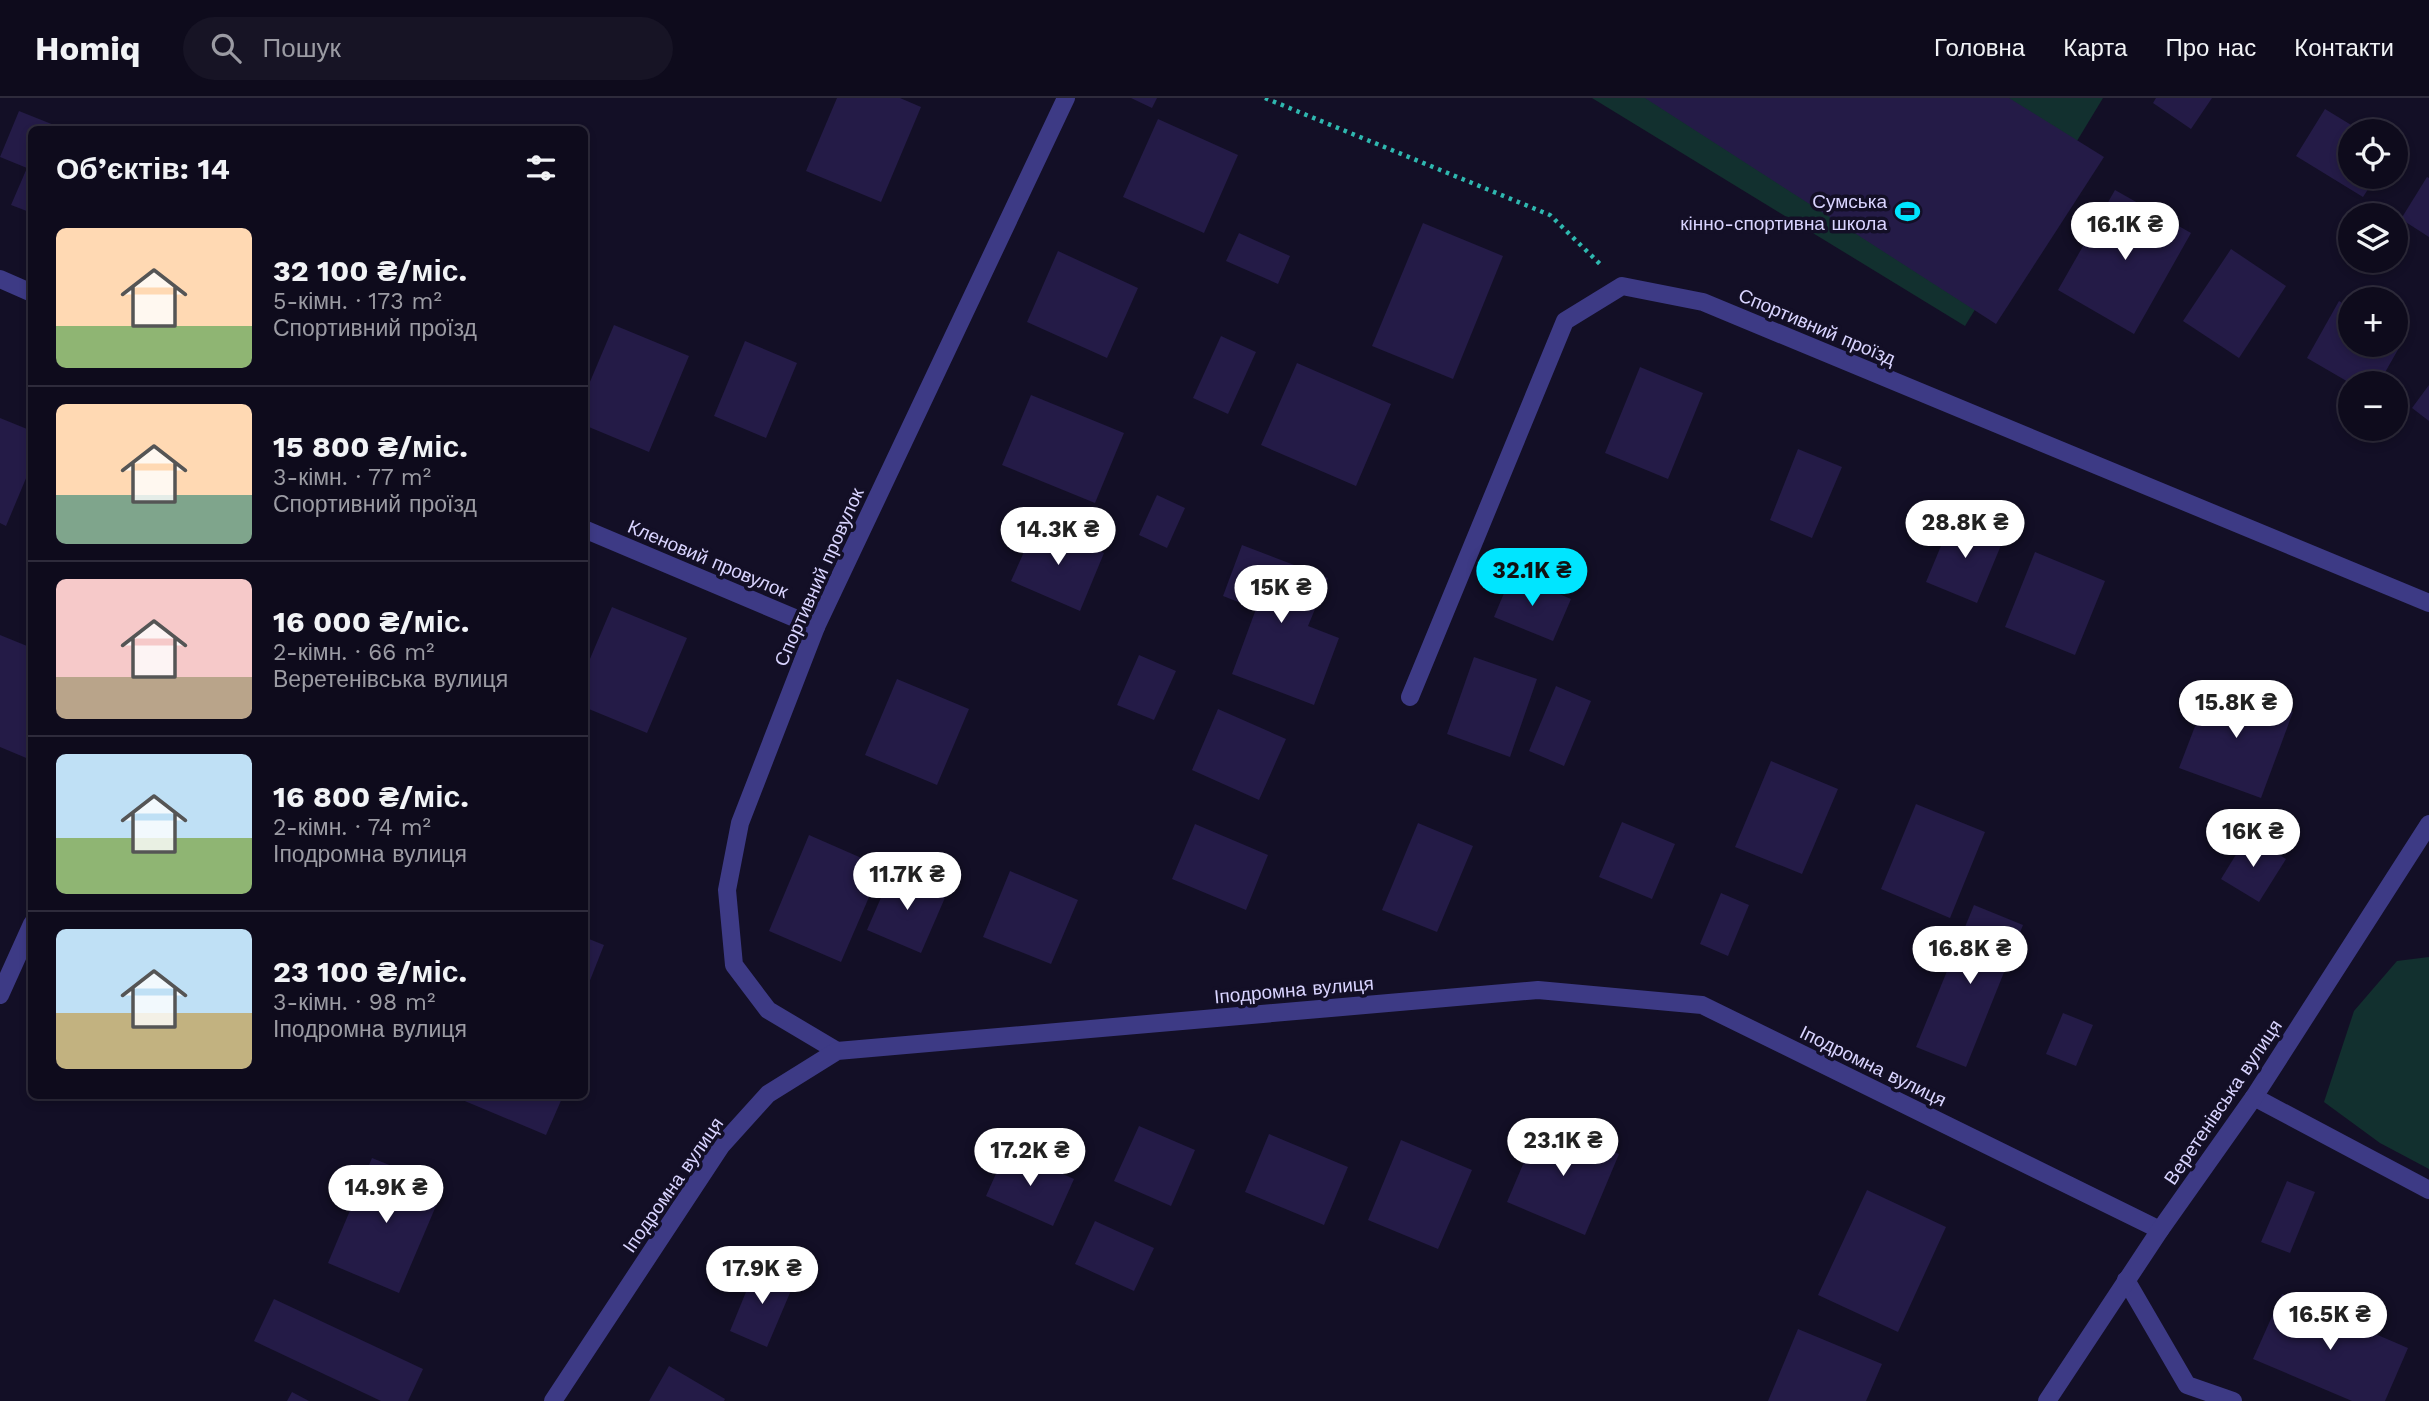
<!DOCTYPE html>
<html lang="uk">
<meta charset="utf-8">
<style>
:root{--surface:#0e0b1c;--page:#171425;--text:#f1f3f6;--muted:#9b9ba3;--line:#2e2b3b;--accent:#00e5ff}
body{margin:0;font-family:"Work Sans",sans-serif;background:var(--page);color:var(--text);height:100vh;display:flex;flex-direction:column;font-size:26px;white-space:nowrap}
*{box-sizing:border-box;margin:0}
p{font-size:23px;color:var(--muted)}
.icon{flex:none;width:38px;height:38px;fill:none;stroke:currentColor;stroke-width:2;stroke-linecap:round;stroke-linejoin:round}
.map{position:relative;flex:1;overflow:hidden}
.drawer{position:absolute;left:28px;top:28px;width:560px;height:973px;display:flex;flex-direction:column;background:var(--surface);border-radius:10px;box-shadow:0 4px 10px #0003,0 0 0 2px var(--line)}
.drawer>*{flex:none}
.tools{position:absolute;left:2338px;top:21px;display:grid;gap:14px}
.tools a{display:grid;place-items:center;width:70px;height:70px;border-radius:50%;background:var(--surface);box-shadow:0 4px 10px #0003,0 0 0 2px var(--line);font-size:35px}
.price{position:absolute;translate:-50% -60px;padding:0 16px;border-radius:24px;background:#fff;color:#222;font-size:23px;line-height:46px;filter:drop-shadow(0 2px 4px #0008)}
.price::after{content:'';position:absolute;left:50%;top:42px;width:21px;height:16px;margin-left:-10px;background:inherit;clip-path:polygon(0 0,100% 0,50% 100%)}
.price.selected{background:var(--accent);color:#111}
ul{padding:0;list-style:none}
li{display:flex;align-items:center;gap:21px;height:175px;padding:0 28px}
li+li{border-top:2px solid var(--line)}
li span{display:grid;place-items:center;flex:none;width:196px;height:140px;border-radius:10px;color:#555}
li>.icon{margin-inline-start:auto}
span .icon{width:84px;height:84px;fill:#fffc;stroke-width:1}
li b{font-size:30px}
h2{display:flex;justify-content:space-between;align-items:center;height:84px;padding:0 28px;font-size:30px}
header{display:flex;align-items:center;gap:42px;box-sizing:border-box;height:98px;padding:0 35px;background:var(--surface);border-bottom:2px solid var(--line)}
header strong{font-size:33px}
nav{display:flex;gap:38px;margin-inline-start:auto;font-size:24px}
.search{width:490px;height:63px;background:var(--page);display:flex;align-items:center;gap:18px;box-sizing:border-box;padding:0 24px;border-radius:38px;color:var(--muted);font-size:26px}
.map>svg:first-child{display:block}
</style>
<header>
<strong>Homiq</strong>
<div class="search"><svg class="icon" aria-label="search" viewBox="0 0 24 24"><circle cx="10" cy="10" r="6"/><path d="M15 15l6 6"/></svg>Пошук</div>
<nav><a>Головна</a><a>Карта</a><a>Про нас</a><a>Контакти</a></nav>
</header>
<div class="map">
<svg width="2429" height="1303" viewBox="0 0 2429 1303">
<rect width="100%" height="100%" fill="#130f26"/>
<g fill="#12302f">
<polygon points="1592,0 2103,0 1965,228"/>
<polygon points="2429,859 2429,1071 2380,1045 2324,1004 2354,913 2397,863"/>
</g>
<g fill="#241b47">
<polygon points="837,0 900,0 921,9 881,104 806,73"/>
<polygon points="1131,0 1157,0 1152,10"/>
<polygon points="1645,0 2009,0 2104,59 1996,226"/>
<polygon points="2156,0 2212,0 2191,31 2153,5"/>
<polygon points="2325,11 2361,33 2350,33 2350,79 2376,79 2363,99 2296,58"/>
<polygon points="19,13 64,31 32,32 32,115 11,107 27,70 0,59"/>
<polygon points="1158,21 1238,57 1204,135 1123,99"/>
<polygon points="2427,79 2429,80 2429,139 2401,121"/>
<polygon points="2115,92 2191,135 2134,236 2058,192"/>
<polygon points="1423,125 1503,158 1453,281 1372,248"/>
<polygon points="1239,135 1290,158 1278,186 1226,163"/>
<polygon points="2231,151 2286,188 2239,260 2183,223"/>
<polygon points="1058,153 1138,190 1107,260 1027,224"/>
<polygon points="2339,203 2350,210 2350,247 2396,247 2396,237 2404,241 2379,285 2350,285 2307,260"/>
<polygon points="614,227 689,258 649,354 584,327 584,298"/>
<polygon points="1221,238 1256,254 1228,316 1193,300"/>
<polygon points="745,243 797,265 766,340 714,318"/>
<polygon points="1297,265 1391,306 1356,388 1261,347"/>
<polygon points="1640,269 1703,295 1668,381 1605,355"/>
<polygon points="2429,287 2429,323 2412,310"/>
<polygon points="1031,297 1124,335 1095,405 1002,367"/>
<polygon points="0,320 32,333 32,366 6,428 0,425"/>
<polygon points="1798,351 1842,369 1812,440 1770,422"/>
<polygon points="1157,397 1185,410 1167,450 1139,437"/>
<polygon points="1953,419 2004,440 1977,505 1926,484"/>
<polygon points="1037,425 1104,455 1080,513 1011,483"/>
<polygon points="1242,447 1328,480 1308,528 1339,540 1314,607 1232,576 1256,511 1223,498"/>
<polygon points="2035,454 2105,483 2075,557 2005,529"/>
<polygon points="1512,476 1571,501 1553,543 1494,519"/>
<polygon points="612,509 687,540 647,635 584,609 584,575"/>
<polygon points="0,537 32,550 31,662 0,649"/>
<polygon points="1139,557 1176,573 1154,622 1117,607"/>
<polygon points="1474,559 1537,581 1510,659 1447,636"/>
<polygon points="897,581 969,611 937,687 865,657"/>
<polygon points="2212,584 2293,614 2261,700 2179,670"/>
<polygon points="1556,588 1591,603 1564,668 1529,653"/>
<polygon points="1218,611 1286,641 1259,702 1192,672"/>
<polygon points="1771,663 1838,691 1802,776 1735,749"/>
<polygon points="1916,706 1985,734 1950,820 1881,791"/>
<polygon points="1622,724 1675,746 1652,801 1599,779"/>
<polygon points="1418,725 1473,748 1437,834 1382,812"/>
<polygon points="1195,726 1268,757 1246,812 1172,781"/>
<polygon points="809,737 882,769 841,864 769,833"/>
<polygon points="2248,737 2286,761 2259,804 2221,781"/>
<polygon points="893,772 947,795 921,855 867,832"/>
<polygon points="1010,773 1078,802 1051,866 983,839"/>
<polygon points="1721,795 1749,807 1728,858 1700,846"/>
<polygon points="1974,807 2023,827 1966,969 1916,949"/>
<polygon points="584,839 604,847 585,895 584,895"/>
<polygon points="2063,915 2093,927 2076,968 2046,956"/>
<polygon points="461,998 563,998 546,1037 460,1001"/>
<polygon points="1541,1024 1619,1056 1585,1137 1507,1104"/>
<polygon points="1139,1028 1195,1052 1171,1108 1114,1083"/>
<polygon points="1269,1036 1348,1069 1324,1127 1245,1094"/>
<polygon points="1401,1042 1472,1072 1438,1151 1368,1122"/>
<polygon points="1007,1051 1074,1081 1053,1128 986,1098"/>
<polygon points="372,1060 444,1089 399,1195 328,1165"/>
<polygon points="2287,1083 2315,1094 2290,1155 2261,1144"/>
<polygon points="1867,1092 1946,1129 1898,1234 1818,1197"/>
<polygon points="1095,1123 1154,1150 1134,1193 1075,1166"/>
<polygon points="757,1167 795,1183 767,1249 730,1233"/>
<polygon points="2282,1196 2408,1250 2385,1303 2352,1303 2253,1261"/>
<polygon points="274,1201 423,1271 408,1303 381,1303 254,1243"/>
<polygon points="1798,1231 1882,1266 1866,1303 1768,1303"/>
<polygon points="669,1268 725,1301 724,1303 649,1303"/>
<polygon points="292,1294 309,1303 287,1303"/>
</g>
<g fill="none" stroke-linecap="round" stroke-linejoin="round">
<polyline stroke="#2fb8b0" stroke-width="4.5" stroke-dasharray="3.5 5" stroke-linecap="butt" points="1265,0 1550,117 1602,168"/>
<g stroke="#3d3a85" stroke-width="18">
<polyline points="0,181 32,195"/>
<polyline points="584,431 816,529"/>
<polyline points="1410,599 1565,223 1622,188 1703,204 2429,505"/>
<polyline points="0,897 32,826"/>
<polyline points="837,953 768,912 734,867 727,792 740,725 816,529 1066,0"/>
<polyline points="2254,999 2429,1092"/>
<polyline points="2126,1182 2187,1287 2233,1303"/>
<polyline points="553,1303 721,1048 768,996 837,953 1538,892 1702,907 2160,1132"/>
<polyline points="2047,1303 2160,1132 2254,999 2429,726"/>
</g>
</g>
<defs>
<symbol id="stadium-bare" viewBox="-9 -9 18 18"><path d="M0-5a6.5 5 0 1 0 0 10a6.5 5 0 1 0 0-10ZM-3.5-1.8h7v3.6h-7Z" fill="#00e5ff" stroke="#130f26" stroke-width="2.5" paint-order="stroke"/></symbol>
</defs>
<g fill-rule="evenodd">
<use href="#stadium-bare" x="1890" y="96" width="35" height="35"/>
</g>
<g text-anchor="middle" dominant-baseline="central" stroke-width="7" stroke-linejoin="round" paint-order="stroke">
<g font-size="19" fill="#d9d4ff" stroke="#130f26" text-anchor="end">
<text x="1887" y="103">Сумська<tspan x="1887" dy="22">кінно-спортивна школа</tspan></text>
</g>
<g font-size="19" fill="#d9d4ff" stroke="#130f26">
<text transform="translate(1817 229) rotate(23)">Спортивний проїзд</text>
<text transform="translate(708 461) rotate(23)">Кленовий провулок</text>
<text transform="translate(819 479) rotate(-66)">Спортивний провулок</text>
<text transform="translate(1294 892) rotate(-5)">Іподромна вулиця</text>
<text transform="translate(1873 968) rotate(26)">Іподромна вулиця</text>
<text transform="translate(2223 1004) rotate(-56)">Веретенівська вулиця</text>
<text transform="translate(673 1087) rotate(-55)">Іподромна вулиця</text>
</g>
</g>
</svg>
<div class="tools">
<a><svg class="icon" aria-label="locate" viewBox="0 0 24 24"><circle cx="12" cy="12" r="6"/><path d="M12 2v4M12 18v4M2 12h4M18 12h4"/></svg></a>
<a><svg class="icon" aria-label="layers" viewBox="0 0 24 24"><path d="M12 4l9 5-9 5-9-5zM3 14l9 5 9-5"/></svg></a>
<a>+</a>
<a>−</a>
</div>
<b class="price" style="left:2125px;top:164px">16.1K ₴</b>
<b class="price" style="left:1965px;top:462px">28.8K ₴</b>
<b class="price" style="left:1058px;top:469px">14.3K ₴</b>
<b class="price selected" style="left:1532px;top:510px">32.1K ₴</b>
<b class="price" style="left:1281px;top:527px">15K ₴</b>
<b class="price" style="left:2236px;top:642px">15.8K ₴</b>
<b class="price" style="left:2253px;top:771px">16K ₴</b>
<b class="price" style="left:907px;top:814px">11.7K ₴</b>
<b class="price" style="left:1970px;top:888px">16.8K ₴</b>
<b class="price" style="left:1563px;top:1080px">23.1K ₴</b>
<b class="price" style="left:1030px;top:1090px">17.2K ₴</b>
<b class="price" style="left:386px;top:1127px">14.9K ₴</b>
<b class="price" style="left:762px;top:1208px">17.9K ₴</b>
<b class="price" style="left:2330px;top:1254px">16.5K ₴</b>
<section class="drawer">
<h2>Об’єктів: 14<svg class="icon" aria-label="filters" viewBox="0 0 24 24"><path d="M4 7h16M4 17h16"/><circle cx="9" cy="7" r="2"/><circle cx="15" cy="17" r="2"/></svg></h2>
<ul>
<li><span style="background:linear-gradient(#ffd9b3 70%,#8fb573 0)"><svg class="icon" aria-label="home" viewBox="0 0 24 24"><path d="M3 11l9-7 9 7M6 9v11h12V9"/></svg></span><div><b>32 100 ₴/міс.</b><p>5-кімн. · 173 m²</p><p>Спортивний проїзд</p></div></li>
<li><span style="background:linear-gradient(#ffd9b3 65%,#7fa58c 0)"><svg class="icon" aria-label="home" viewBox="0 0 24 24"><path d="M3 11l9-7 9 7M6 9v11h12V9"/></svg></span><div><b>15 800 ₴/міс.</b><p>3-кімн. · 77 m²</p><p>Спортивний проїзд</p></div></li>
<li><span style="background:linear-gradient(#f6c9c9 70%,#b9a48a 0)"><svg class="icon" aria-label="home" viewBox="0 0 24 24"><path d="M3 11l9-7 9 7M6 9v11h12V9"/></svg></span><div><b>16 000 ₴/міс.</b><p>2-кімн. · 66 m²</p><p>Веретенівська вулиця</p></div></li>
<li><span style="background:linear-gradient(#bfe0f5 60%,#8fb573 0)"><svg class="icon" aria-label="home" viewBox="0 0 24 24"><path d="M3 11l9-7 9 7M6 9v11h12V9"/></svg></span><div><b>16 800 ₴/міс.</b><p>2-кімн. · 74 m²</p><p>Іподромна вулиця</p></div></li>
<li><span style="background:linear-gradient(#bfe0f5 60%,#c2b280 0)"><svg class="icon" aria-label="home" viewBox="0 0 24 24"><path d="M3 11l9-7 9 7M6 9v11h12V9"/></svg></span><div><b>23 100 ₴/міс.</b><p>3-кімн. · 98 m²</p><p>Іподромна вулиця</p></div></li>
</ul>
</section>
</div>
